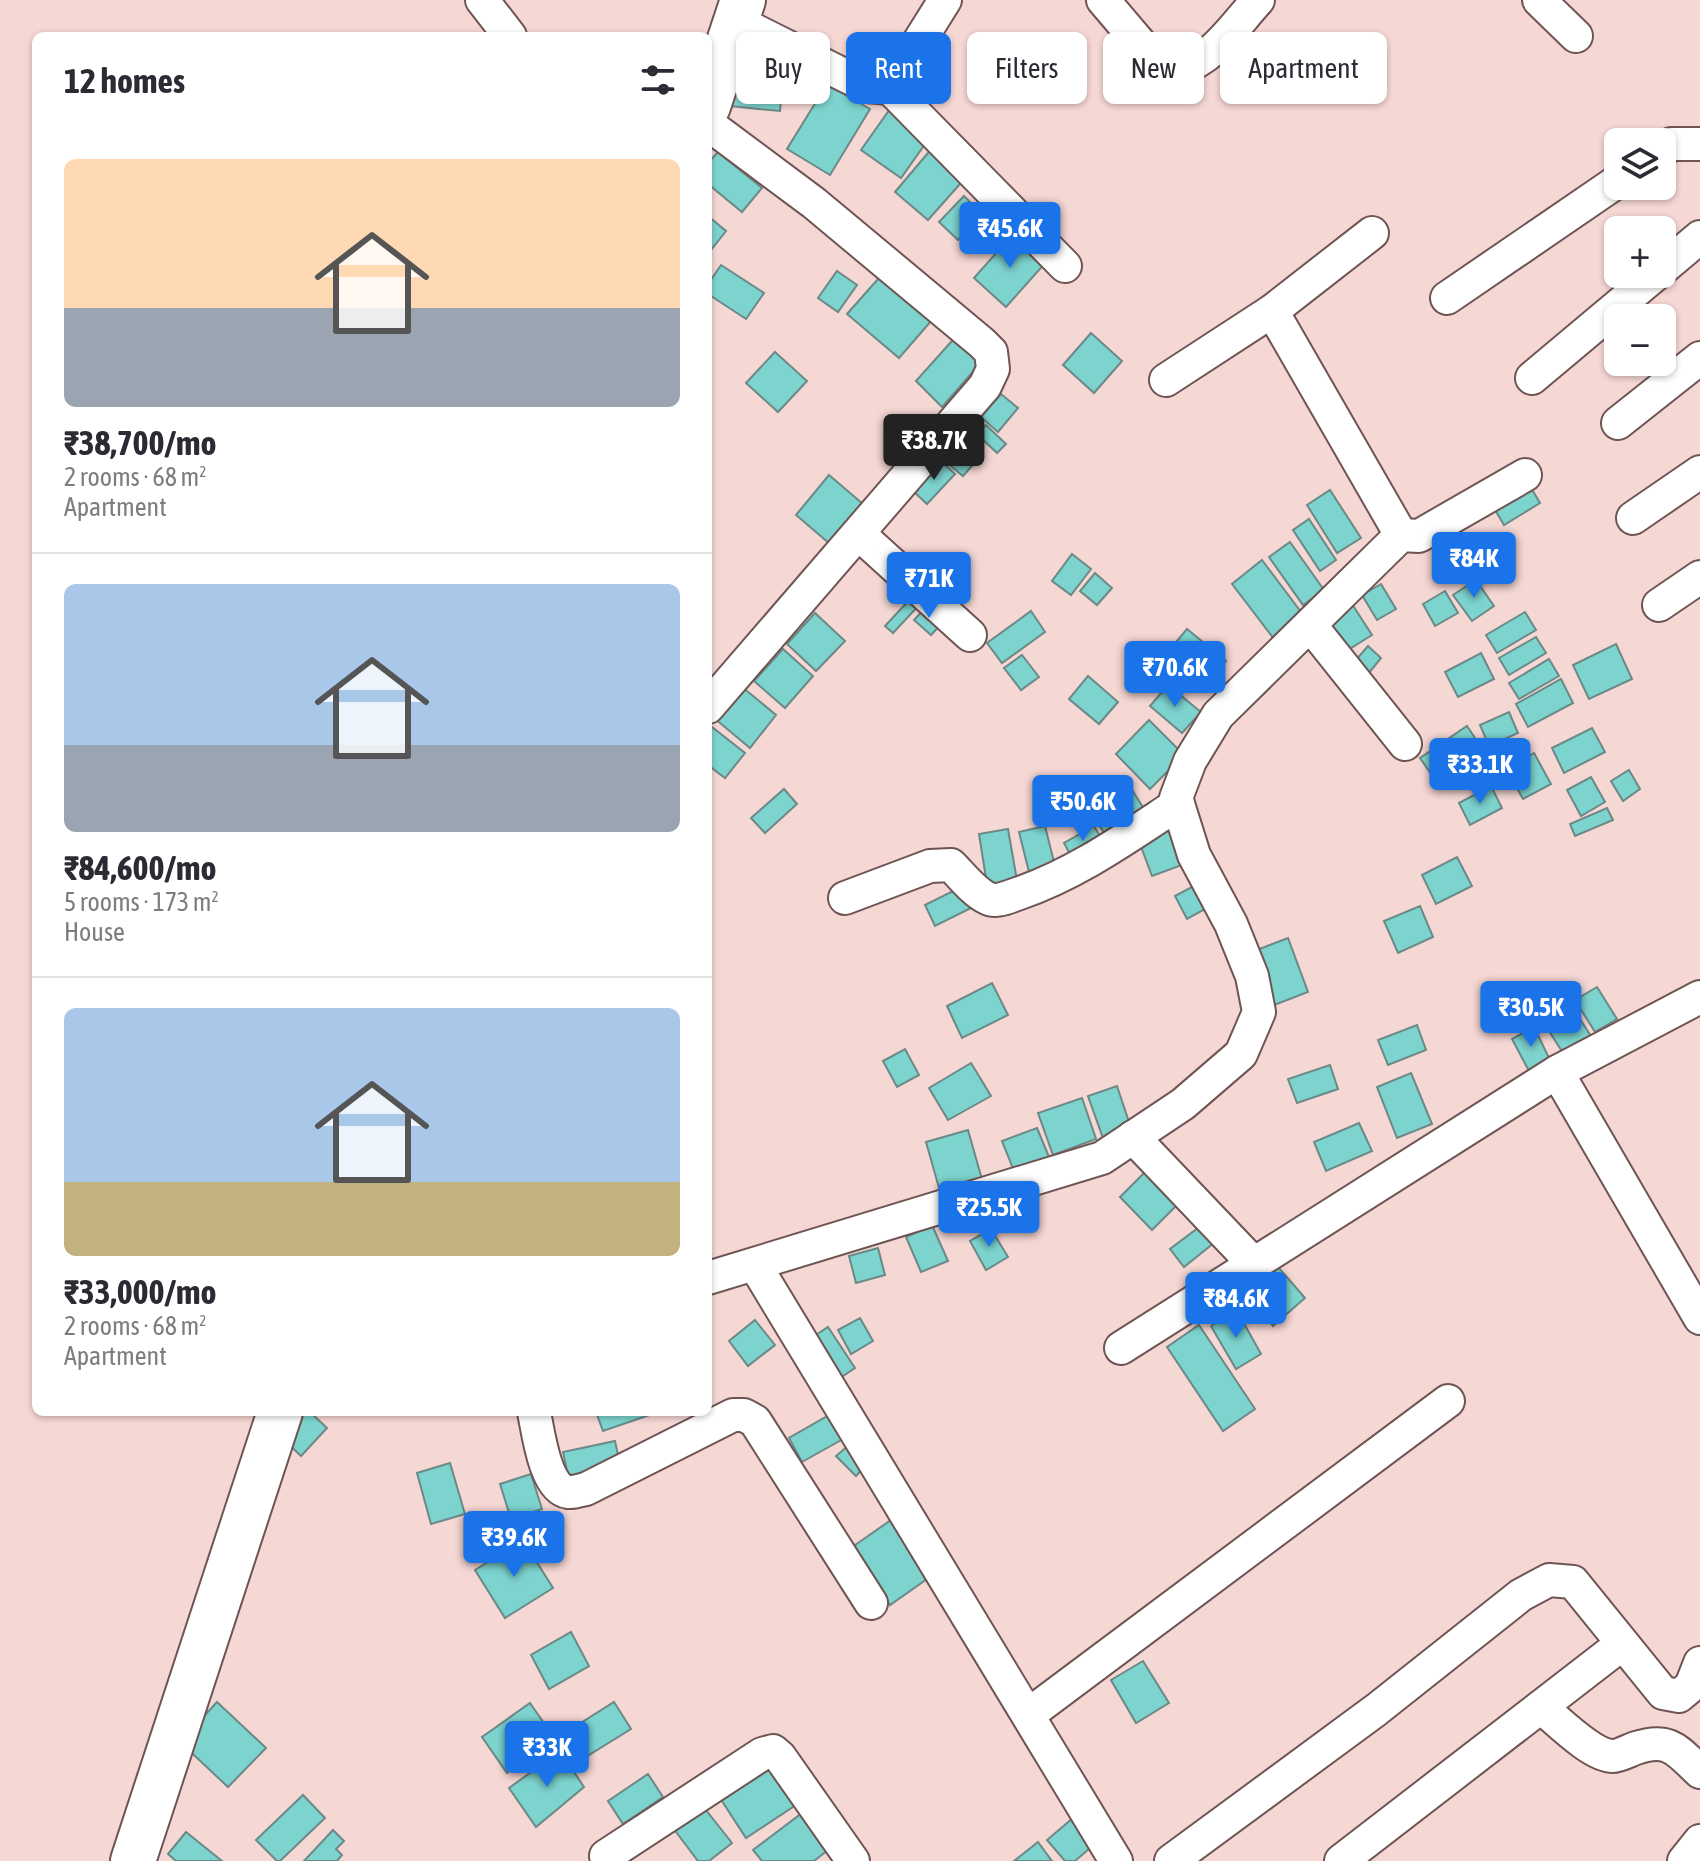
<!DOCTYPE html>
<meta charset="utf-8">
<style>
:root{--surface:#fff;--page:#f2f2f3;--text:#2b2b33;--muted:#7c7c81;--line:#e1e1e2;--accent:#1a73e8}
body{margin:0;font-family:"Asap Condensed",sans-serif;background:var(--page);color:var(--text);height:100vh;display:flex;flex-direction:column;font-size:30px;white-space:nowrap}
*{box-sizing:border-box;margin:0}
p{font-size:26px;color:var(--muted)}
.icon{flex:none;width:44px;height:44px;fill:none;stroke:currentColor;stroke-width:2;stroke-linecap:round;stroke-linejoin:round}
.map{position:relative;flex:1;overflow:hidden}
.details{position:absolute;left:32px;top:32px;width:680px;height:1384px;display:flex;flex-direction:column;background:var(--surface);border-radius:12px;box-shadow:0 2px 6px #0004}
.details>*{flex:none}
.hud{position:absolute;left:736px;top:32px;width:760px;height:72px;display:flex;gap:16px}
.tools{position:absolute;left:1604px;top:128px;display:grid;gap:16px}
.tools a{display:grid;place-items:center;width:72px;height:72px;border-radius:12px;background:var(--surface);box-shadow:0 2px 6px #0004;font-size:40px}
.price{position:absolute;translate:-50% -68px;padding:0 18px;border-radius:8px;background:var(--accent);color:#fff;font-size:26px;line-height:52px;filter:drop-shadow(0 2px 4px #0008)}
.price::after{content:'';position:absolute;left:50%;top:48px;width:24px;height:18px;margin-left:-12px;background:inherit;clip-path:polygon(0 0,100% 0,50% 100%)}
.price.current{background:#222;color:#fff}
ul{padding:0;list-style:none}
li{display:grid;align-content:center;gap:16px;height:424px;padding:0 32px}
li+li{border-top:2px solid var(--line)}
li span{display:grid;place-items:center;height:248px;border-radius:12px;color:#555}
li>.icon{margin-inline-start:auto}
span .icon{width:144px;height:144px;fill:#fffc;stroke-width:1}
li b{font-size:34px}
h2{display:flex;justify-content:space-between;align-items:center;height:96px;padding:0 32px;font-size:34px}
.chip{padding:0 28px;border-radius:12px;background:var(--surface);box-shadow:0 2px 6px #0004;font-size:28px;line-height:72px}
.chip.current{background:var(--accent);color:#fff}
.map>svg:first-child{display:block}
</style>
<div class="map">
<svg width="1700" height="1861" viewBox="0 0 1700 1861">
<rect width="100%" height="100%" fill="#f5d7d4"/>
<g fill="#7dd4cf" stroke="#6b8987" stroke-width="2">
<polygon points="736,47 786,51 780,111 730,106"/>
<polygon points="1024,60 1048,83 1032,99 1008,76"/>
<polygon points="827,84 870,109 830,175 787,149"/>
<polygon points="890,109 930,137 901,178 861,150"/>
<polygon points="933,147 967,176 928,220 895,192"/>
<polygon points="718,152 762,188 742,212 708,184 708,163"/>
<polygon points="964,196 982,214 958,240 939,222"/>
<polygon points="708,216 726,231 711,250 708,247"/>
<polygon points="1014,233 1046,262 1006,307 974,278"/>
<polygon points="721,265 764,293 746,319 708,294 708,284"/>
<polygon points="887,269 938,313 899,358 847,314"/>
<polygon points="837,271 857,285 838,312 818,298"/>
<polygon points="960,332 986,357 942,407 916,381"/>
<polygon points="1091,333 1122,361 1094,393 1063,365"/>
<polygon points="775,352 807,381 778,412 746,383"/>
<polygon points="1001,394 1018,408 998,432 981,417"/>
<polygon points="986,425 1006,444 997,453 977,434"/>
<polygon points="957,442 978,459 963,476 942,459"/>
<polygon points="940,460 955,474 927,504 912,490"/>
<polygon points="829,475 863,504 830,544 796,515"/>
<polygon points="1527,481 1540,503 1504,525 1491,503"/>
<polygon points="1330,490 1361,538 1337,553 1307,505"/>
<polygon points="1309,519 1336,560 1320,571 1293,530"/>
<polygon points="1290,542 1324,590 1303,605 1269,557"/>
<polygon points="1072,554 1091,569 1071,595 1052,581"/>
<polygon points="1262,560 1304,616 1274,639 1232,584"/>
<polygon points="1095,573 1112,588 1097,605 1080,591"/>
<polygon points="1476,580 1494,606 1472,621 1453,595"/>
<polygon points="1381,584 1396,609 1377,620 1362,595"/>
<polygon points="1445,591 1458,613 1435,626 1423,604"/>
<polygon points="914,595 922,602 893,633 885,626"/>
<polygon points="1352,604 1372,635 1343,653 1324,621"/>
<polygon points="928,605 944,621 931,635 914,620"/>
<polygon points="1031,611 1045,632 1002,663 987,643"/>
<polygon points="1525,612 1536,630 1497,653 1486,635"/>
<polygon points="815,613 845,641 816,671 787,644"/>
<polygon points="1187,629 1226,661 1201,692 1161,660"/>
<polygon points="1536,637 1546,653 1509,675 1499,658"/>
<polygon points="1616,644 1632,679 1589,699 1573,665"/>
<polygon points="1368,646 1381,658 1364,679 1350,667"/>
<polygon points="783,649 813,676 785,708 754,681"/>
<polygon points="1481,653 1494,679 1458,697 1445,672"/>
<polygon points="1022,655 1039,677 1021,690 1004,668"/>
<polygon points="1549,659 1559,676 1519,699 1509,683"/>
<polygon points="1088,676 1118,702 1099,724 1069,699"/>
<polygon points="1561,679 1573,703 1528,727 1516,704"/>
<polygon points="1168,685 1201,712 1182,733 1150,706"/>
<polygon points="741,686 776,715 750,748 714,718"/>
<polygon points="1509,712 1518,733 1489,746 1480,725"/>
<polygon points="1149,720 1184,755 1150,789 1116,754"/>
<polygon points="1467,726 1485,753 1438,784 1420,758"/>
<polygon points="712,727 745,753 725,778 708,765 708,732"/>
<polygon points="1592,728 1605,752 1564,773 1552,748"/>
<polygon points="1534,753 1551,784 1523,799 1506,769"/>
<polygon points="1629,770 1640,789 1623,801 1611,781"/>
<polygon points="1591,777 1605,802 1581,816 1567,790"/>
<polygon points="1129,785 1144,809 1104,833 1090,809"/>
<polygon points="1491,786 1502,808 1470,825 1459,803"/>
<polygon points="784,789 797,804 765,833 751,818"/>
<polygon points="1607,808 1613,820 1575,836 1570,824"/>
<polygon points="1167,825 1182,865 1152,876 1137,836"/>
<polygon points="1045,826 1056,870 1030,876 1019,832"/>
<polygon points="1094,826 1103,842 1073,860 1064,843"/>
<polygon points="1008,829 1018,886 988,891 979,834"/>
<polygon points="1457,857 1472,886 1436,904 1422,875"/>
<polygon points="1203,881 1216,903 1187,919 1175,896"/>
<polygon points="963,886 973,907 935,926 925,905"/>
<polygon points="1420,906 1433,937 1398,953 1384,921"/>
<polygon points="1288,938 1308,992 1269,1007 1249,953"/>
<polygon points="992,983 1008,1015 962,1038 947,1006"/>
<polygon points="1597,987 1617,1019 1595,1032 1575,1000"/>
<polygon points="1570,1003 1592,1038 1565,1056 1542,1020"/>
<polygon points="1417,1025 1426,1050 1388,1065 1378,1040"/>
<polygon points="1534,1027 1550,1060 1529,1071 1512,1039"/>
<polygon points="905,1049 919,1075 897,1087 883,1061"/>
<polygon points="971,1063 991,1096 948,1120 929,1088"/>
<polygon points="1330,1065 1338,1089 1297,1103 1288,1079"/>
<polygon points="1411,1073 1432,1124 1397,1138 1377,1087"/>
<polygon points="1117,1086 1132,1131 1104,1141 1088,1096"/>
<polygon points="1082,1098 1096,1139 1053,1155 1038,1113"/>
<polygon points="1359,1123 1372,1151 1326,1171 1314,1142"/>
<polygon points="1037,1128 1049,1157 1014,1171 1002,1141"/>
<polygon points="968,1130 983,1183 941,1195 926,1142"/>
<polygon points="1151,1166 1183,1199 1152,1230 1120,1197"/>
<polygon points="932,1225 948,1261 921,1272 906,1237"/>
<polygon points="1202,1225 1215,1242 1184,1267 1170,1249"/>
<polygon points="991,1229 1008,1257 986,1270 970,1241"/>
<polygon points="878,1248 885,1275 856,1283 849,1256"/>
<polygon points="1272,1260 1305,1298 1273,1326 1240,1288"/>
<polygon points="1237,1311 1261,1354 1236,1369 1211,1326"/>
<polygon points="860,1318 873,1341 851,1354 838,1330"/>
<polygon points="755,1320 775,1345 748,1366 729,1341"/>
<polygon points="1199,1325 1255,1409 1223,1431 1167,1347"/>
<polygon points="828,1327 855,1368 837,1380 810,1339"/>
<polygon points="306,1412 310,1412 327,1428 301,1456 282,1438"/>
<polygon points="596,1412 658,1412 603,1431"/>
<polygon points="829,1415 843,1439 802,1462 789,1438"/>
<polygon points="615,1441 621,1469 569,1480 563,1452"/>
<polygon points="849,1445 867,1464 856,1476 836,1456"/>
<polygon points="450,1463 465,1514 431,1524 417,1473"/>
<polygon points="531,1474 542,1509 511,1519 500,1484"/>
<polygon points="898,1515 937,1572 890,1605 851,1548"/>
<polygon points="523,1540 553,1588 505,1618 475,1570"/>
<polygon points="571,1632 589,1666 549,1689 531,1655"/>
<polygon points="1143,1661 1169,1703 1136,1723 1111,1680"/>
<polygon points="217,1702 266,1748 228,1787 180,1742"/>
<polygon points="614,1702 631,1729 584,1758 568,1731"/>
<polygon points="530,1703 555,1739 507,1773 482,1737"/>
<polygon points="560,1751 584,1787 536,1827 509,1788"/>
<polygon points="776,1761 802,1801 746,1838 720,1798"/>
<polygon points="648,1774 663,1797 623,1824 608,1801"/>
<polygon points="303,1795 325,1818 280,1861 277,1861 256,1840"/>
<polygon points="702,1805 732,1843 709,1861 698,1861 673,1828"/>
<polygon points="806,1810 833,1846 814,1861 762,1861 753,1850"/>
<polygon points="1073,1818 1096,1843 1075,1861 1065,1861 1047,1840"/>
<polygon points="333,1830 344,1841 336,1849 342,1855 337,1861 304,1861"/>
<polygon points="186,1832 222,1861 176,1861 168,1854"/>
<polygon points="1038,1842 1052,1861 1014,1861"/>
</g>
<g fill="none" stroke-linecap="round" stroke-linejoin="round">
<defs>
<g id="minor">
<polyline points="482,0 510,36"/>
<path d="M1103,0L1148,53L1179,69C1213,60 1235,25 1258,0"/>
<polyline points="1539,0 1576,36"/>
<polyline points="736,21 866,86 890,88 1065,266"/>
<polyline points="890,88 945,0"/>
<polyline points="708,124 814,203 982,343 991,352 993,369 985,386 708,707"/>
<polyline points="1662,151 1671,144 1700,144"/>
<polyline points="1662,269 1700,237"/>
<polyline points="1447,298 1618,181"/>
<polyline points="1272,311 1401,535"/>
<polyline points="1532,378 1656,274"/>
<polyline points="1166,380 1272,311 1372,233"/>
<polyline points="1618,423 1700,358"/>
<polyline points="1633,518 1700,472"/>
<polyline points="859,534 970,635"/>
<polyline points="1659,605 1700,577"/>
<polyline points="1311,626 1405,744"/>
<path d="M845,898L930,866L951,865C961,875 974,892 987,898C996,903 1008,897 1017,894C1076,874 1126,838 1178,804"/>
<polyline points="1557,1072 1700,1318"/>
<polyline points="1133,1137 1254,1264"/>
<polyline points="755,1265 1116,1861"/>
<polyline points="708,1278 1102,1158 1183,1104 1241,1054 1259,1012 1252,976 1231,924 1194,855 1178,804 1176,798 1190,761 1218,715 1401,535 1419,536 1525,475"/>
<polyline points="1121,1348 1557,1072 1700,997"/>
<path d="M534,1412C538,1431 545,1489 568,1492C573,1493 581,1490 586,1489L733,1415H744L755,1421L871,1603"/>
<path d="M1541,1707C1557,1720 1592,1756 1613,1756C1619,1756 1630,1750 1636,1748C1669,1737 1677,1750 1700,1772"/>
<polyline points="1028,1715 1448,1401"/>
<polyline points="606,1856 762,1754 773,1751 780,1757 853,1861"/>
<polyline points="1171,1861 1376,1710 1521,1595 1549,1580 1573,1582 1663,1693 1679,1696 1691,1686 1700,1663"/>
<polyline points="1341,1861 1622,1644"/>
<polyline points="1684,1861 1700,1841"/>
</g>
<g id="secondary">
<polyline points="708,106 743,0"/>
<polyline points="133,1861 280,1412"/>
</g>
</defs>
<use href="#minor" stroke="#6e5553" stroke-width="36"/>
<use href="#secondary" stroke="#6e5553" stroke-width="48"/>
<use href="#minor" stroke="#fff" stroke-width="32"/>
<use href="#secondary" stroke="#fff" stroke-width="44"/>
</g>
</svg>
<div class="tools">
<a><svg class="icon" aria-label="layers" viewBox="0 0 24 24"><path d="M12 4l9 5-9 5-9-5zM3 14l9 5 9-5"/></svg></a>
<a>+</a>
<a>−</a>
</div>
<b class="price" style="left:1010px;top:270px">₹45.6K</b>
<b class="price current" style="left:934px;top:482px">₹38.7K</b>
<b class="price" style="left:1474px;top:600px">₹84K</b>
<b class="price" style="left:929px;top:620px">₹71K</b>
<b class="price" style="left:1175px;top:709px">₹70.6K</b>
<b class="price" style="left:1480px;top:806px">₹33.1K</b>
<b class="price" style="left:1083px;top:843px">₹50.6K</b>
<b class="price" style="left:1531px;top:1049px">₹30.5K</b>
<b class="price" style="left:989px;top:1249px">₹25.5K</b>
<b class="price" style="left:1236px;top:1340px">₹84.6K</b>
<b class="price" style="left:514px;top:1579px">₹39.6K</b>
<b class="price" style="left:547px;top:1789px">₹33K</b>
<div class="hud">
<a class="chip">Buy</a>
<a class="chip current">Rent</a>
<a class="chip">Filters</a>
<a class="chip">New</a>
<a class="chip">Apartment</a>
</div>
<section class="details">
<h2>12 homes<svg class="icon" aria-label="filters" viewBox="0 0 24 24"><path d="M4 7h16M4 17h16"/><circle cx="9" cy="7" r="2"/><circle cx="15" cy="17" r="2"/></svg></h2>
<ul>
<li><span style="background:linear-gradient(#ffd9b3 60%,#9aa5b1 0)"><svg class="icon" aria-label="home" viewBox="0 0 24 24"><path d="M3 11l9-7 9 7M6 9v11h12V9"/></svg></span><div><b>₹38,700/mo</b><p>2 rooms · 68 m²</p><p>Apartment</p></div></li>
<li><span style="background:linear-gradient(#a9c7e8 65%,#9aa5b1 0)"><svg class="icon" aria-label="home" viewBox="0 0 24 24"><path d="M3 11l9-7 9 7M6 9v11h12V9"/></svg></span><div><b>₹84,600/mo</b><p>5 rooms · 173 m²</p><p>House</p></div></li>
<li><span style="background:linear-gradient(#a9c7e8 70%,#c2b280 0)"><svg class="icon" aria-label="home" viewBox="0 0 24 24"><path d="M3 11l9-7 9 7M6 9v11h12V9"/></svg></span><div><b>₹33,000/mo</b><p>2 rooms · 68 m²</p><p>Apartment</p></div></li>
</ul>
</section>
</div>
